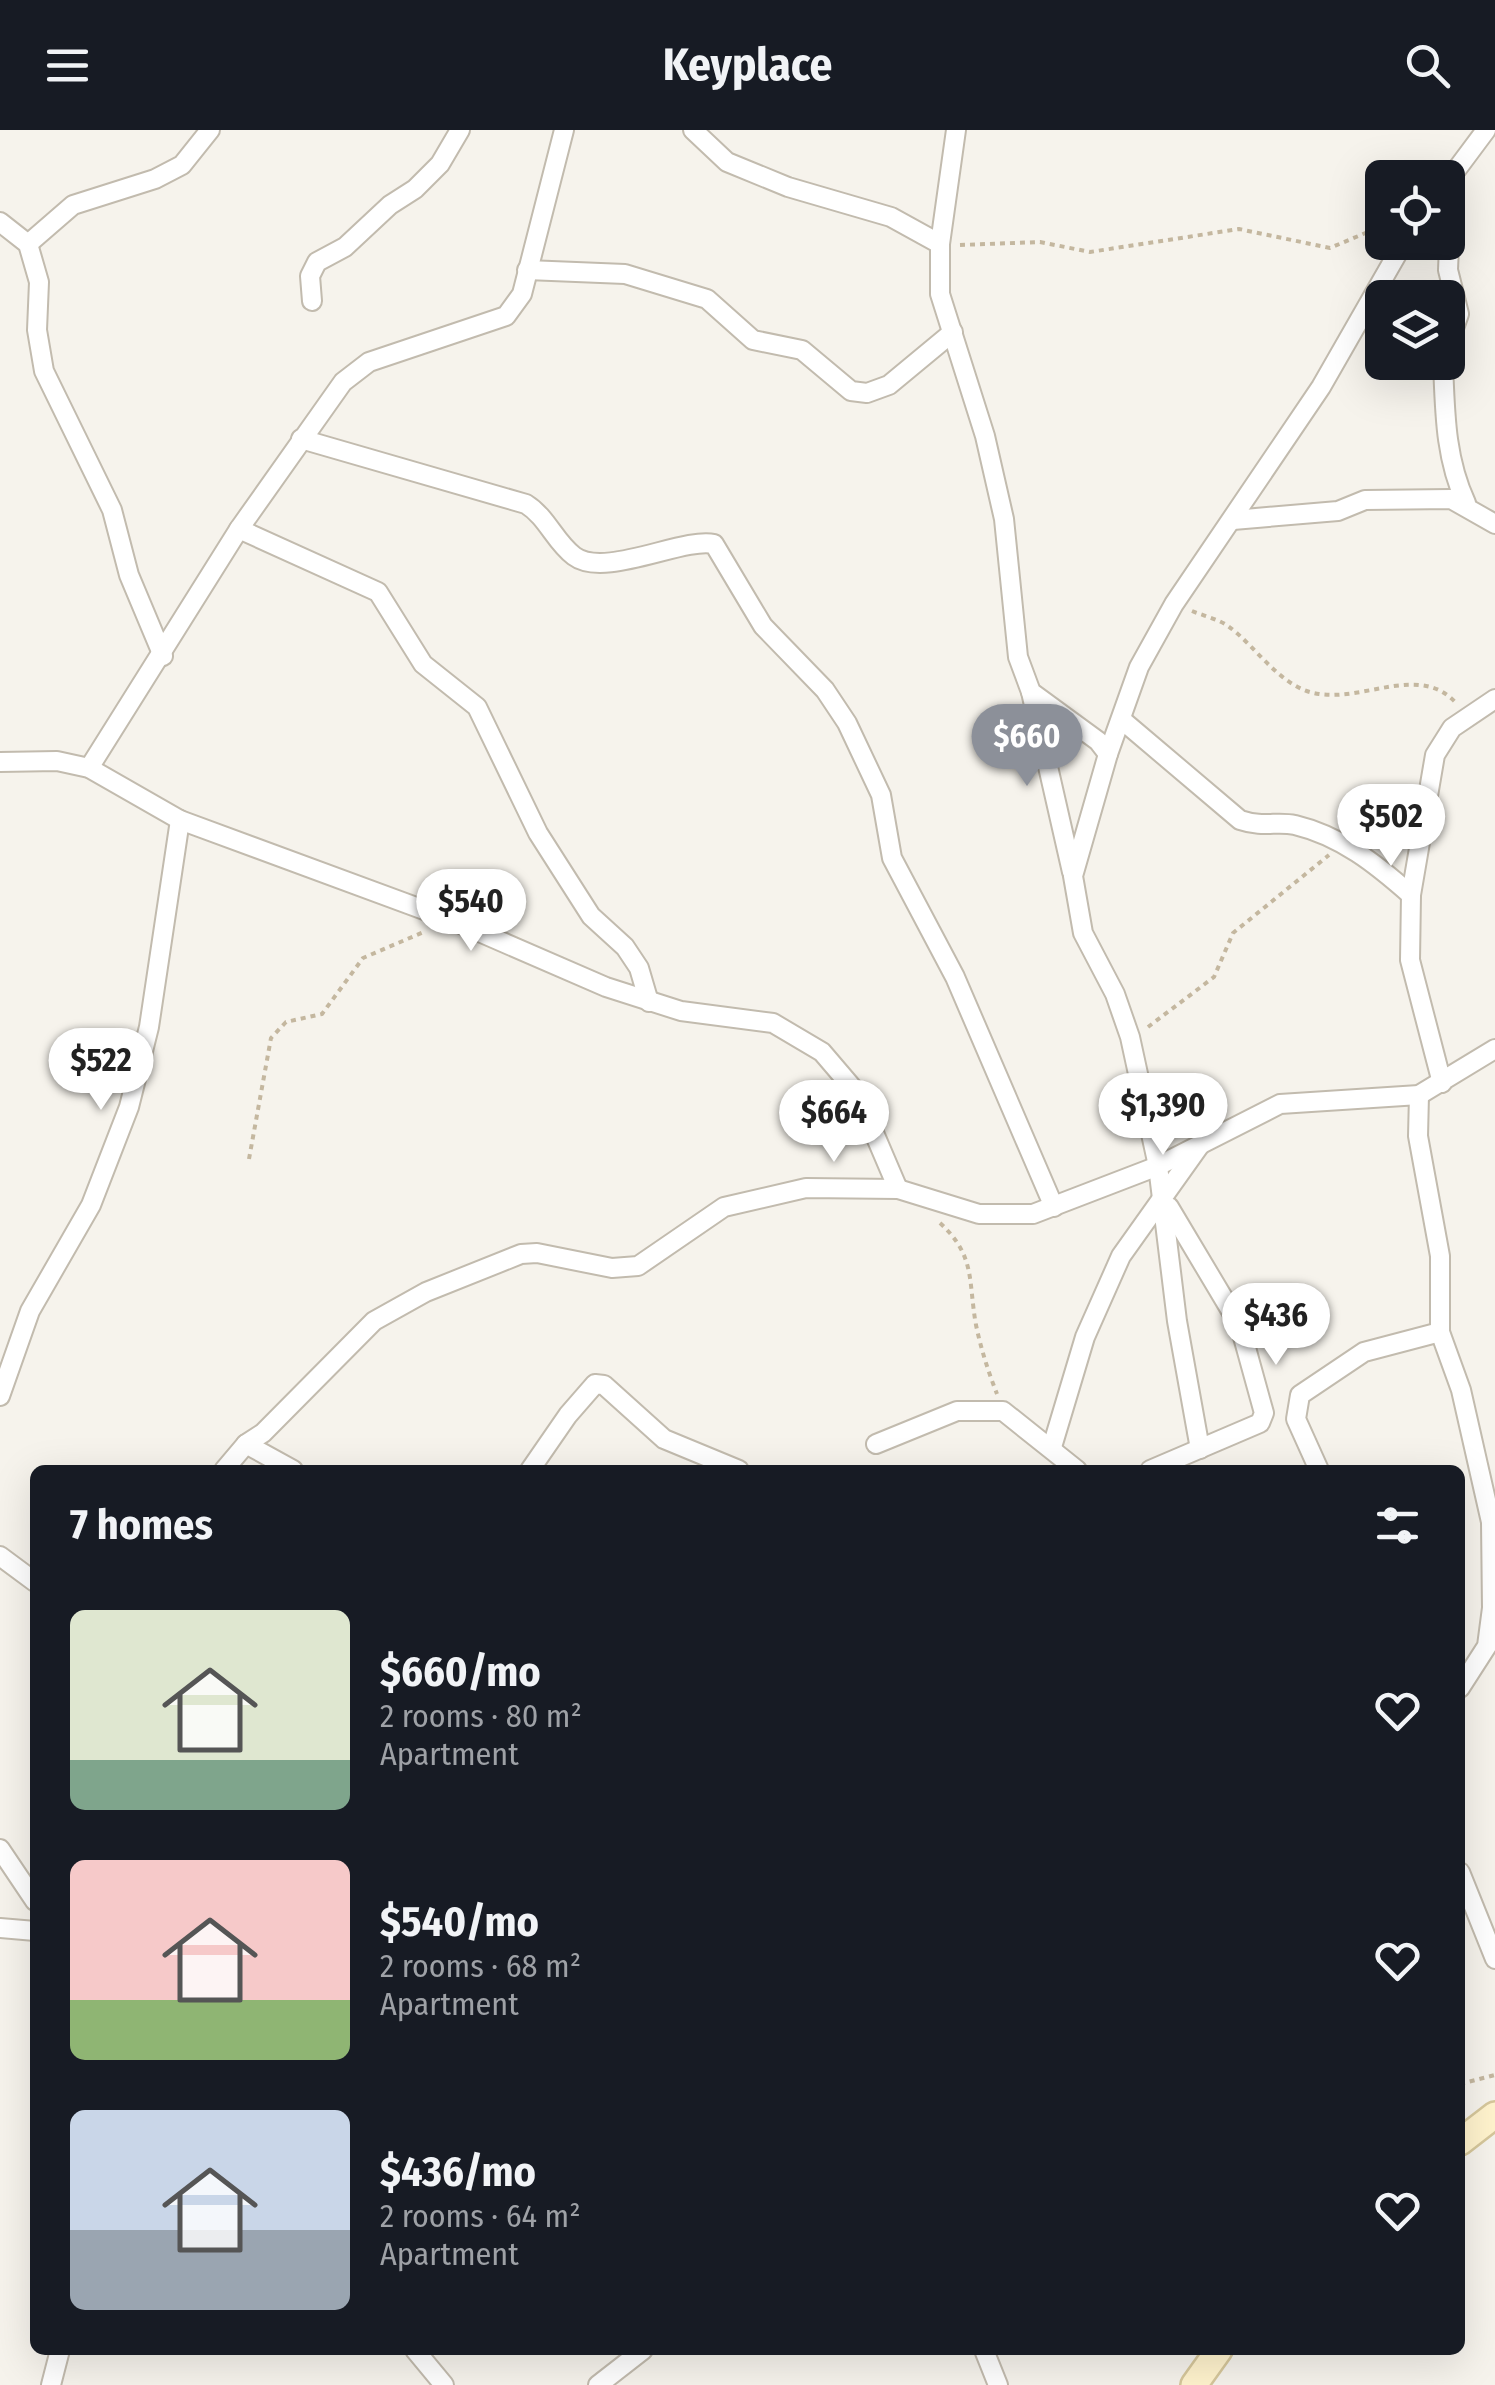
<!DOCTYPE html>
<meta charset="utf-8">
<style>
:root{--surface:#171b24;--page:#20242c;--text:#f1f3f6;--muted:#9ea1a6;--accent:#8c9099}
body{margin:0;font-family:"Fira Sans Condensed",sans-serif;background:var(--page);color:var(--text);height:100vh;display:flex;flex-direction:column;font-size:38px;white-space:nowrap}
*{box-sizing:border-box;margin:0}
p{font-size:32px;color:var(--muted)}
.icon{flex:none;width:55px;height:55px;fill:none;stroke:currentColor;stroke-width:2;stroke-linecap:round;stroke-linejoin:round}
.map{position:relative;flex:1;overflow:hidden}
.drawer{position:absolute;left:30px;top:1335px;width:1435px;height:890px;display:flex;flex-direction:column;background:var(--surface);border-radius:15px;box-shadow:0 10px 40px #0002}
.drawer>*{flex:none}
.tools{position:absolute;left:1365px;top:30px;display:grid;gap:20px}
.tools a{display:grid;place-items:center;width:100px;height:100px;border-radius:15px;background:var(--surface);box-shadow:0 10px 40px #0002;font-size:50px}
.price{position:absolute;translate:-50% -85px;padding:0 22px;border-radius:35px;background:#fff;color:#222;font-size:32px;line-height:65px;filter:drop-shadow(0 2px 5px #0008)}
.price::after{content:'';position:absolute;left:50%;top:60px;width:30px;height:22px;margin-left:-15px;background:inherit;clip-path:polygon(0 0,100% 0,50% 100%)}
.price.current{background:var(--accent);color:#fff}
ul{padding:0;list-style:none}
li{display:flex;align-items:center;gap:30px;height:250px;padding:0 40px}
li span{display:grid;place-items:center;flex:none;width:280px;height:200px;border-radius:15px;color:#555}
li>.icon{margin-inline-start:auto}
span .icon{width:120px;height:120px;fill:#fffc;stroke-width:1}
li b{font-size:42px}
h2{display:flex;justify-content:space-between;align-items:center;height:120px;padding:0 40px;font-size:42px}
header{display:flex;justify-content:space-between;align-items:center;height:130px;padding:0 40px;background:var(--surface);font-size:45px;font-weight:700}
.map>svg:first-child{display:block}
</style>
<header><svg class="icon" aria-label="menu" viewBox="0 0 24 24"><path d="M4 6h16M4 12h16M4 18h16"/></svg>Keyplace<svg class="icon" aria-label="search" viewBox="0 0 24 24"><circle cx="10" cy="10" r="6"/><path d="M15 15l6 6"/></svg></header>
<div class="map">
<svg width="1495" height="2255" viewBox="0 0 1495 2255">
<rect width="100%" height="100%" fill="#f6f3ec"/>
<g fill="none" stroke-linecap="round" stroke-linejoin="round">
<defs>
<g id="street">
<polyline points="693,0 727,32 788,57 891,87 940,114"/>
<polyline points="956,0 940,114 940,164 985,306 1004,389 1018,527 1031,562 1098,611 1108,624 1073,746 1083,803 1115,864 1130,907 1158,1036 1177,1191 1200,1319"/>
<polyline points="1448,51 1486,0"/>
<polyline points="0,92 28,114 39,152 37,200 44,241 112,380 129,445 163,526"/>
<polyline points="28,114 73,75 155,49 182,35 210,0"/>
<polyline points="527,140 625,144 707,169 753,210 802,220 851,261 867,263 889,255 953,202"/>
<polyline points="312,171 310,146 317,132 345,117 390,75 415,59 440,34 460,0"/>
<polyline points="1448,215 1459,184 1448,140 1452,45"/>
<path d="M1443,232C1445,282 1445,328 1466,373"/>
<path d="M301,309L526,374C547,387 555,412 574,426C604,449 683,407 714,414L763,496L825,560L847,593L881,665L892,728L955,847L1054,1077"/>
<polyline points="1233,390 1338,381 1365,370 1451,369 1495,394"/>
<polyline points="239,399 378,462 423,534 477,577 538,703 591,786 625,817 639,838 649,872"/>
<polyline points="1031,562 1072,742"/>
<path d="M1122,590L1240,690C1264,698 1276,691 1295,695C1341,706 1376,734 1411,765"/>
<polyline points="1108,624 1139,537 1174,474 1321,257 1404,112"/>
<polyline points="0,632 57,631 89,638 180,690 454,791 606,857 681,881 773,893 822,922 857,963 898,1059"/>
<polyline points="89,638 239,399 343,252 369,232 506,186 522,164 564,0"/>
<polyline points="1442,953 1410,830 1411,765 1435,625 1452,598 1495,569"/>
<polyline points="1419,965 1418,1006 1440,1126 1440,1202 1461,1260 1491,1392 1492,1478 1487,1516 1460,1558"/>
<polyline points="0,1266 30,1181 91,1075 129,977 149,897 180,690"/>
<polyline points="246,1314 263,1303 374,1191 426,1162 521,1124 537,1123 612,1138 638,1136 724,1077 806,1058 898,1059 979,1084 1033,1084 1158,1036 1280,974 1419,965 1495,919"/>
<polyline points="876,1314 957,1281 1003,1281 1077,1340"/>
<polyline points="1052,1317 1085,1207 1121,1126 1200,1015"/>
<polyline points="224,1340 246,1314 293,1340"/>
<polyline points="530,1340 568,1285 595,1254 604,1255 664,1309 739,1340"/>
<polyline points="1150,1340 1260,1293 1264,1283 1240,1196 1169,1077"/>
<polyline points="1319,1340 1296,1289 1300,1265 1364,1222 1440,1202"/>
<polyline points="0,1426 35,1452"/>
<polyline points="0,1719 35,1771"/>
<polyline points="1460,1742 1495,1829"/>
<polyline points="0,1798 35,1801"/>
<polyline points="415,2220 444,2255"/>
<polyline points="984,2220 998,2255"/>
<polyline points="51,2255 60,2220"/>
<polyline points="598,2255 643,2220"/>
</g>
<g id="secondary">
<polyline points="1460,2012 1495,1985"/>
<polyline points="1194,2255 1219,2220"/>
</g>
</defs>
<use href="#street" stroke="#c2bbae" stroke-width="22"/>
<use href="#secondary" stroke="#d6c79b" stroke-width="30"/>
<g stroke="#c4b79f" stroke-width="4" stroke-dasharray="5 5" stroke-linecap="butt">
<polyline points="960,115 1040,112 1090,122 1239,99 1330,118 1382,96"/>
<path d="M1192,481C1204,486 1218,489 1228,496C1257,517 1281,559 1319,564C1367,571 1421,533 1457,574"/>
<polyline points="1148,897 1214,847 1233,803 1329,725"/>
<polyline points="249,1029 271,908 286,892 322,884 363,828 426,801"/>
<path d="M940,1093C976,1126 968,1151 976,1195C981,1219 988,1241 997,1264"/>
<polyline points="1460,1954 1495,1945"/>
</g>
<use href="#street" stroke="#fff" stroke-width="18"/>
<use href="#secondary" stroke="#fff3cd" stroke-width="25"/>
</g>
</svg>
<div class="tools">
<a><svg class="icon" aria-label="locate" viewBox="0 0 24 24"><circle cx="12" cy="12" r="6"/><path d="M12 2v4M12 18v4M2 12h4M18 12h4"/></svg></a>
<a><svg class="icon" aria-label="layers" viewBox="0 0 24 24"><path d="M12 4l9 5-9 5-9-5zM3 14l9 5 9-5"/></svg></a>
</div>
<b class="price current" style="left:1027px;top:659px">$660</b>
<b class="price" style="left:1391px;top:739px">$502</b>
<b class="price" style="left:471px;top:824px">$540</b>
<b class="price" style="left:101px;top:983px">$522</b>
<b class="price" style="left:1163px;top:1028px">$1,390</b>
<b class="price" style="left:834px;top:1035px">$664</b>
<b class="price" style="left:1276px;top:1238px">$436</b>
<section class="drawer">
<h2>7 homes<svg class="icon" aria-label="filters" viewBox="0 0 24 24"><path d="M4 7h16M4 17h16"/><circle cx="9" cy="7" r="2"/><circle cx="15" cy="17" r="2"/></svg></h2>
<ul>
<li><span style="background:linear-gradient(#dfe7d0 75%,#7fa58c 0)"><svg class="icon" aria-label="home" viewBox="0 0 24 24"><path d="M3 11l9-7 9 7M6 9v11h12V9"/></svg></span><div><b>$660/mo</b><p>2 rooms · 80 m²</p><p>Apartment</p></div><svg class="icon" aria-label="heart" viewBox="0 0 24 24"><path d="M12 20l-8-8c-3-5 5-10 8-4 3-6 11-1 8 4z"/></svg></li>
<li><span style="background:linear-gradient(#f6c9c9 70%,#8fb573 0)"><svg class="icon" aria-label="home" viewBox="0 0 24 24"><path d="M3 11l9-7 9 7M6 9v11h12V9"/></svg></span><div><b>$540/mo</b><p>2 rooms · 68 m²</p><p>Apartment</p></div><svg class="icon" aria-label="heart" viewBox="0 0 24 24"><path d="M12 20l-8-8c-3-5 5-10 8-4 3-6 11-1 8 4z"/></svg></li>
<li><span style="background:linear-gradient(#c9d6e8 60%,#9aa5b1 0)"><svg class="icon" aria-label="home" viewBox="0 0 24 24"><path d="M3 11l9-7 9 7M6 9v11h12V9"/></svg></span><div><b>$436/mo</b><p>2 rooms · 64 m²</p><p>Apartment</p></div><svg class="icon" aria-label="heart" viewBox="0 0 24 24"><path d="M12 20l-8-8c-3-5 5-10 8-4 3-6 11-1 8 4z"/></svg></li>
</ul>
</section>
</div>
